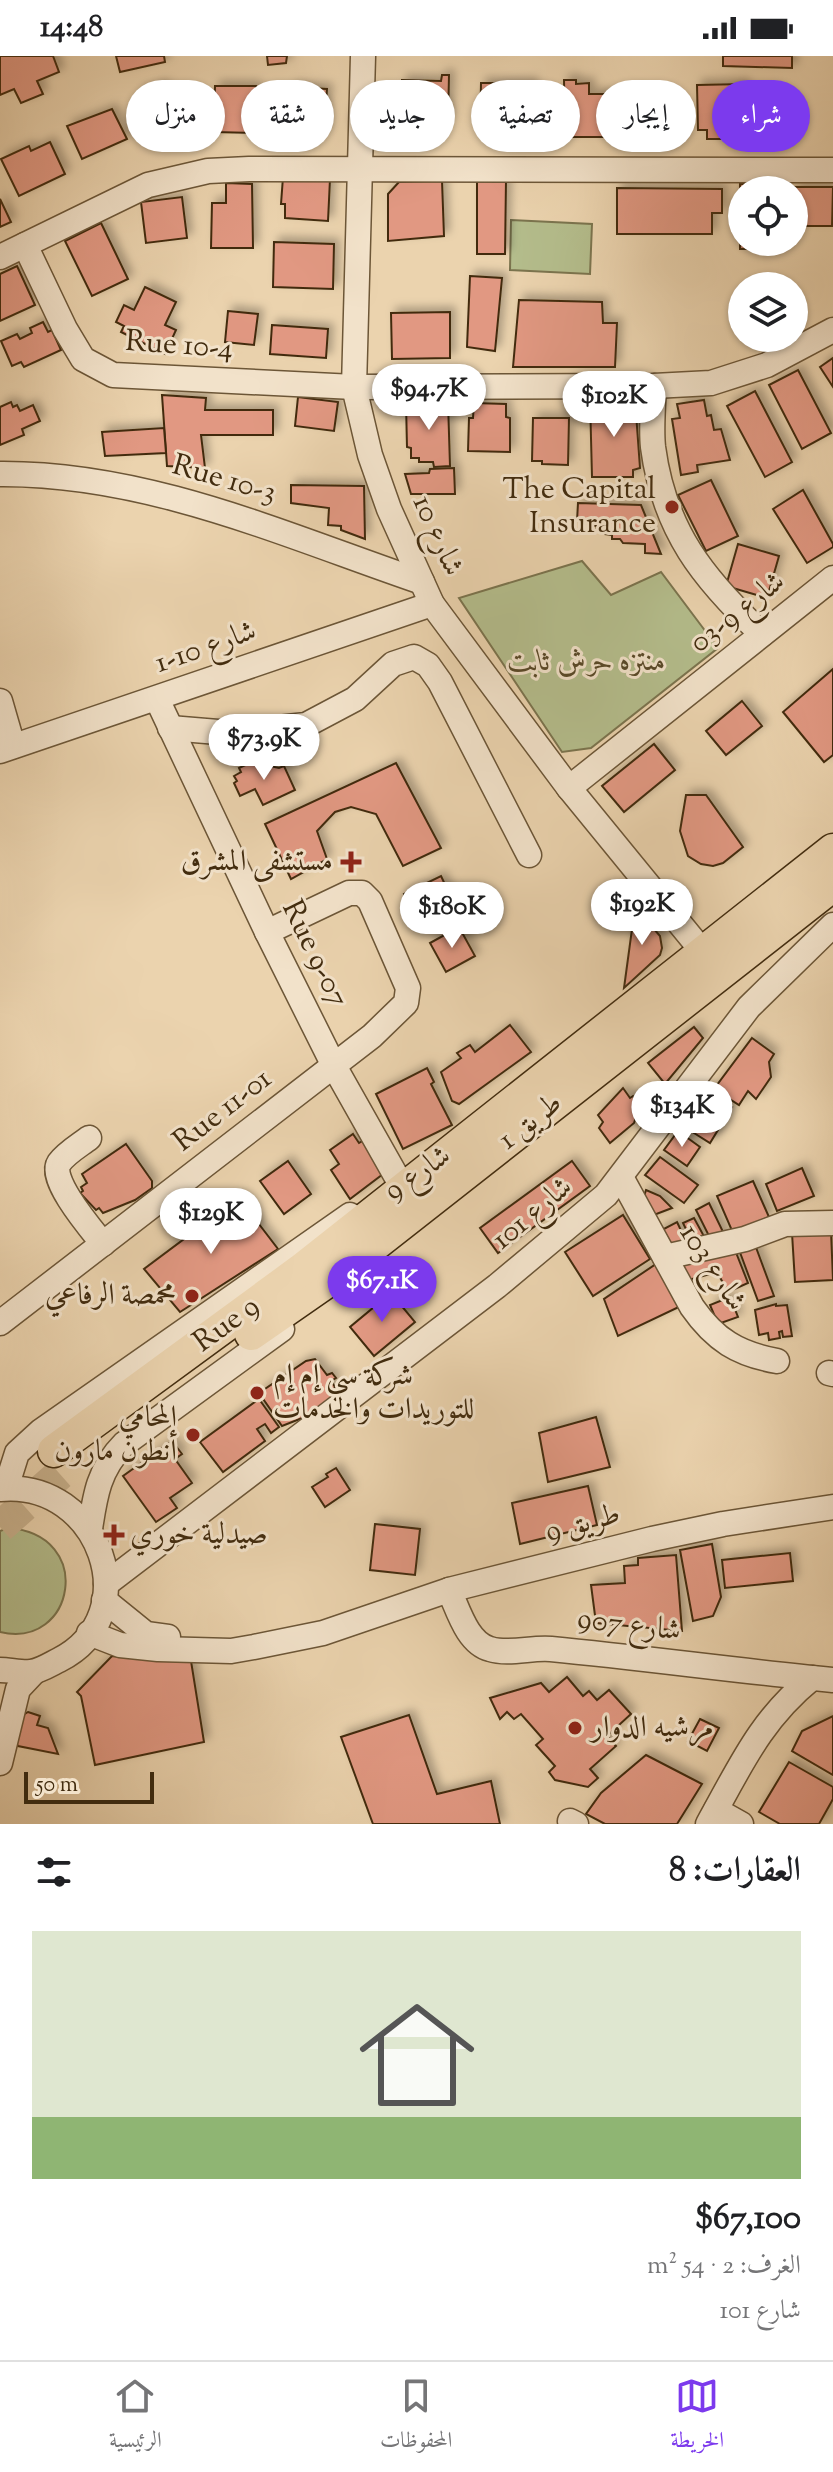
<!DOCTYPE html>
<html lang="ar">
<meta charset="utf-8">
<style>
:root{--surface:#fff;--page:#f2f2f2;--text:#202124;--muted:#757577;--line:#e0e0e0;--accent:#7c3aed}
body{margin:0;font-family:"Sorts Mill Goudy",Amiri,serif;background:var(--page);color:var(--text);direction:rtl;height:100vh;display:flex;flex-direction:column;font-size:30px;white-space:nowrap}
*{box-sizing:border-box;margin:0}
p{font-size:26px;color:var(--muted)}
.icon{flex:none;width:44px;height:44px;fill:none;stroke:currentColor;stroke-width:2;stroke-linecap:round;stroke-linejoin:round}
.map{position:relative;height:1768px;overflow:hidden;direction:ltr}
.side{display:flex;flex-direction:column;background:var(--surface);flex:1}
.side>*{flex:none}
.hud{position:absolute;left:24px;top:24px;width:786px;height:72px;direction:rtl;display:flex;gap:16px}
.buttons{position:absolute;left:728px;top:120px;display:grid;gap:16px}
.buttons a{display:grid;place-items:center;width:80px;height:80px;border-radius:50%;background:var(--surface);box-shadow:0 2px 6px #0004;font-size:40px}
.scale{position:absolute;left:24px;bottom:20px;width:130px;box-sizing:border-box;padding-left:8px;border:4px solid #422c0f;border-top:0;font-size:22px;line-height:28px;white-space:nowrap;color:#422c0f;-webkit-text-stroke:6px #f2e2ca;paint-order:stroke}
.price{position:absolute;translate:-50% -68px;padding:0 18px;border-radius:28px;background:#fff;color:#222;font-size:26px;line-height:52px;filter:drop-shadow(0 2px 4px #0008)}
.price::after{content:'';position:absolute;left:50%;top:48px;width:24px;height:18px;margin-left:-12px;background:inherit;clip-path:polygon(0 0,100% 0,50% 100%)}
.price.active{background:var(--accent);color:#fff}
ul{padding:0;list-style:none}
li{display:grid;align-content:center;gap:16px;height:424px;padding:0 32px}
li+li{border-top:2px solid var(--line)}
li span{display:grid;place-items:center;height:248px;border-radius:0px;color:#555}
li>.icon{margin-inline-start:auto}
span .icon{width:144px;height:144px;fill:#fffc;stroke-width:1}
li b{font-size:34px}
h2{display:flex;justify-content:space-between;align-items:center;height:96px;padding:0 32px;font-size:34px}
.pill{padding:0 28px;border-radius:36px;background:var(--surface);box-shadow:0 2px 6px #0004;font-size:28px;line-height:72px}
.pill.active{background:var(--accent);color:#fff}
.status{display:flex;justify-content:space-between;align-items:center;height:56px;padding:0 40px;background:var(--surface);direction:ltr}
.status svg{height:22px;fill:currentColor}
.dock{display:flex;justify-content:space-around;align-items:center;height:112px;border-top:2px solid var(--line);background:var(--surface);font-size:22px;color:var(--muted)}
.dock a{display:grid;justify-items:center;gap:4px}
.dock .active{color:var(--accent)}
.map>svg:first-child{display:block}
</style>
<div class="status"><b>14:48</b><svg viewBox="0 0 49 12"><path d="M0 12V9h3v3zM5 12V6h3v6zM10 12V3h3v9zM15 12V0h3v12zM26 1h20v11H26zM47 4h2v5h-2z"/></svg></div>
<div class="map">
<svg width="833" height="1768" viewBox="0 0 833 1768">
<defs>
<filter id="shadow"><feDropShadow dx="5" dy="-5" stdDeviation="4" flood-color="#0004"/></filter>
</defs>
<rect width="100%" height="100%" fill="#ebd3ae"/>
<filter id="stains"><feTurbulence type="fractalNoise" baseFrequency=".0025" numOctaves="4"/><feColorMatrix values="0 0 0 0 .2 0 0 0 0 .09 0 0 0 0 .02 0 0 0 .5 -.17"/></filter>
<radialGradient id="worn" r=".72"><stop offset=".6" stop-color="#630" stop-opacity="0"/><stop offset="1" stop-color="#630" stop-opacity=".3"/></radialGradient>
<g fill="#b4bd8c" stroke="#7b744e" stroke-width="2">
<polygon points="511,164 592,168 590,218 510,214"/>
<polygon points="582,505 611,539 661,516 718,592 591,692 562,696 459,542"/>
<path d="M8,1472C96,1478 75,1594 0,1576V1475Z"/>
</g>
<g fill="#e19882" stroke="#422c0f" stroke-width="2" filter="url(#shadow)">
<polygon points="0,0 53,0 59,16 37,25 43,38 21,47 14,33 0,39"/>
<polygon points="116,0 164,0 165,6 120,16"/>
<polygon points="267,0 287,0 286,7 268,9"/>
<polygon points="723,0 792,0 792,12 723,10"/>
<polygon points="442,19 449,19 448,65 401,64 402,24 441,25"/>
<polygon points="564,24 576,24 576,28 589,27 589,38 606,38 606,81 565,81"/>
<polygon points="481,27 533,27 532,77 480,76"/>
<polygon points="744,28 748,76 742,76 739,83 707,83 707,74 698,74 697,29"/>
<polygon points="163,29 168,46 182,41 192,72 151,85 140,48 143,47 140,37"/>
<polygon points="215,30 256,30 255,77 214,76"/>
<polygon points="292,31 327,33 324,76 290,73"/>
<polygon points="112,53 127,83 82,103 67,70"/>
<polygon points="50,86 65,118 19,140 1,103 29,90 31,95"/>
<polygon points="283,121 330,123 328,165 285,162 285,148 281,148"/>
<polygon points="477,124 506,124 505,198 477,198"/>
<polygon points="442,125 444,180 388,185 388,138 399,126"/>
<polygon points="226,127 252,128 253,192 211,192 212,147 226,147"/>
<polygon points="740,128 780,128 780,134 742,134 742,186 781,186 781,193 740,193"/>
<polygon points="792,131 833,131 832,170 805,170 805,164 794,156 794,134"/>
<polygon points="617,132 722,133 722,157 712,157 712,178 617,178"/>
<polygon points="182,141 187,182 146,187 141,146"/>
<polygon points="0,143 11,166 0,171"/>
<polygon points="101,167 128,223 92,240 65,185"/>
<polygon points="274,186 334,188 333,233 273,231"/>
<polygon points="17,210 35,249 0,265 0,218"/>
<polygon points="470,220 502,222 495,295 467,291"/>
<polygon points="145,231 176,246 165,269 176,274 165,298 121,276 124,270 116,266 124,249 134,254"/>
<polygon points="519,244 602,246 603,267 617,267 615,311 513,311"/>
<polygon points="228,255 258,258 254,289 225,286"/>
<polygon points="450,256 450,302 392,303 391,257"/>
<polygon points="43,266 48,276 52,274 61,294 24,311 21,306 12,310 1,285 17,278 20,283 32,277 30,272"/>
<polygon points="272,269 328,273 326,302 270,298"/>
<polygon points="833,302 833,331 820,311"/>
<polygon points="798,314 831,377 802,393 769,329"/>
<polygon points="755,335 792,406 765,421 727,350"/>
<polygon points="162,339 206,342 205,354 273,354 273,379 201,379 205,412 167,410"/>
<polygon points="298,341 338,346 334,375 295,370"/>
<polygon points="590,343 628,343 627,351 632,350 632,356 636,357 640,412 633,414 633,421 592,421"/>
<polygon points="704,344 707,360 711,359 714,374 721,373 730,404 697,409 698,416 681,419 672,363 680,362 677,348"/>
<polygon points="11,346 13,351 17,349 20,355 33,349 40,365 22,373 24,379 0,389 0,351"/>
<polygon points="448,346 450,410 434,411 433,406 419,406 419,402 411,402 411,392 407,391 406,347"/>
<polygon points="474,347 506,348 506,361 510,362 510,396 468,395 469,362 473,362"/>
<polygon points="533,362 569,362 568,409 542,408 542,405 532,405"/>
<polygon points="164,372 166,397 105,400 102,376"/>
<polygon points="454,412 455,438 411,438 405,418 429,417 430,413"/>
<polygon points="711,424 738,480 706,495 678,439"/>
<polygon points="291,429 364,430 365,483 341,474 341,470 328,469 329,452 291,447"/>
<polygon points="803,434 833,488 833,491 807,507 773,453"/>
<polygon points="578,447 641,449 661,498 645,497 645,488 623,487 620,483 612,483 612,479 605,478 604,474 596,474 597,470 589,469 588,466 577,465"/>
<polygon points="738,488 779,500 767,542 726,530"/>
<polygon points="833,613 833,699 824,706 783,656"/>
<polygon points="742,645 762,670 726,699 706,675"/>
<polygon points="654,688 675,714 624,756 602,730"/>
<polygon points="256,704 261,714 270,710 279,712 284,710 295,734 263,749 255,733 240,740 234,727 237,725 234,720 241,716 239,712"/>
<polygon points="396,707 441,792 403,810 376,758 351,751 335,756 317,775 327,803 291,823 265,768"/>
<polygon points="686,739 706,739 743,791 723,807 713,810 701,808 688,800 680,775"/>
<polygon points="441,820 456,852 419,870 404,838"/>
<polygon points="635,851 660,880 662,892 660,899 624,932"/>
<polygon points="459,871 475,900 446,916 430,887"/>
<polygon points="510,969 531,996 459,1048 452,1045 441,1016 461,1002 457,997 470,989 475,996"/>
<polygon points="694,971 703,982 665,1028 648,1007"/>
<polygon points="752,982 774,998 769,1006 771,1021 756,1043 748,1035 739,1049 714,1033"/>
<polygon points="427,1012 434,1026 431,1028 452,1069 403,1093 376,1038"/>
<polygon points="623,1032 630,1042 633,1040 638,1047 638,1055 634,1067 610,1087 599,1072 603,1066 598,1059"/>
<polygon points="708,1036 732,1051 710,1087 686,1072"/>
<polygon points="678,1075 700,1091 687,1110 664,1094"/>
<polygon points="353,1078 359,1087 366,1083 387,1115 350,1143 331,1114 339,1108 330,1094"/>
<polygon points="126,1088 152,1125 152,1132 135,1144 103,1157 99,1152 96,1154 80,1137 83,1135 81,1131 87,1127 82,1118"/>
<polygon points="660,1101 698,1129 684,1147 645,1119"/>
<polygon points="288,1105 311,1138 284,1158 260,1125"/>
<polygon points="572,1105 590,1130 498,1197 480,1172"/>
<polygon points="802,1112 814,1140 777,1155 766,1128"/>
<polygon points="753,1125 769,1161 733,1177 717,1140"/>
<polygon points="646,1134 660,1140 672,1152 646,1162 642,1147"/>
<polygon points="239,1142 278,1193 180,1256 144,1213"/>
<polygon points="709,1147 726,1182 713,1188 696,1154"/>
<polygon points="623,1159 650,1203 593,1240 565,1196"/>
<polygon points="694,1162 706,1184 694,1190 683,1167"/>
<polygon points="677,1166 686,1185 667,1194 658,1176"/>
<polygon points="831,1175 833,1224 795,1226 792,1177"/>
<polygon points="754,1186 774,1240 758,1245 738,1191"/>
<polygon points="735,1194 748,1227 728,1236 717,1216 685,1225 679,1206"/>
<polygon points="659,1206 683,1249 618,1280 604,1243"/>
<polygon points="391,1237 415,1266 374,1300 350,1271"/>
<polygon points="730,1241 738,1261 718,1268 710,1249"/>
<polygon points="776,1248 776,1250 787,1249 792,1280 783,1281 782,1275 779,1276 780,1282 769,1284 768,1277 759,1279 755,1254"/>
<polygon points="315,1303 327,1319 332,1317 336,1322 331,1325 335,1331 331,1338 336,1345 315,1357 282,1370 259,1337 306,1305"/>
<polygon points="259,1343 279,1371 271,1377 265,1368 257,1373 265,1385 223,1416 200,1386"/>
<polygon points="596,1361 610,1411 548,1426 539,1377"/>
<polygon points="172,1385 182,1398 175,1403 192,1427 170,1442 177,1452 156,1466 123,1420"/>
<polygon points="336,1412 350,1434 325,1451 312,1431 328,1421 326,1418"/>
<polygon points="588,1430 597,1469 520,1488 512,1447"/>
<polygon points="375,1468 420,1473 415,1519 370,1514"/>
<polygon points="712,1488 721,1541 713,1560 693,1565 680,1494"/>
<polygon points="790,1497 793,1525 725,1532 722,1504"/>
<polygon points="676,1499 682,1575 596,1567 591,1529 625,1527 624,1510 638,1509 638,1502"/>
<polygon points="112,1600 191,1605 204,1686 95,1709 81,1640 77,1636"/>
<polygon points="567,1621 583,1640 589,1635 597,1644 609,1634 631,1658 607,1680 616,1690 590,1713 598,1722 588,1731 555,1724 549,1716 555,1710 536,1689 543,1683 521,1658 514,1663 507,1656 500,1663 490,1642 541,1627 549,1636"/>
<polygon points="28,1656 40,1660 37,1669 48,1672 58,1698 18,1690 15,1685 23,1659"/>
<polygon points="409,1659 437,1738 491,1725 500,1768 373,1768 341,1681"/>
<polygon points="833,1660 833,1719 792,1695 802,1675"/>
<polygon points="700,1663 719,1672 707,1695 688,1685"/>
<polygon points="646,1699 702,1728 677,1768 605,1768 586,1758 601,1737"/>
<polygon points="789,1706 833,1731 833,1743 819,1768 780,1768 759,1756"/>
</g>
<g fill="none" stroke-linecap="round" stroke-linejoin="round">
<polyline stroke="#c9b28e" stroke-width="32" stroke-dasharray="32 16" stroke-linecap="butt" points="0,1471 70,1409"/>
<defs>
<g id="minor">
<polyline points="363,0 354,331 370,399 389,453 432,548 569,732 703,896"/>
<polyline points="25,189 65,273 83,303 113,319 354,331 654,330 711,327 767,309 833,274"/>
<polyline points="0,201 148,129 208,115 249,113 833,114"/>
<path d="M654,330C653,350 651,372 653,391C664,474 703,523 762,578"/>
<path d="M0,418C148,417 284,479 422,526"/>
<polyline points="157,643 267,876 334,1010 404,1134"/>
<polyline points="0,645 13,690"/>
<polyline points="170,672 230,677 306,669 355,643 393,608 414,601 428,609 440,626 529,799"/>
<polyline points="0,695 432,548"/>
<polyline points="569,732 833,522"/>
<path d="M89,1082C80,1089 66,1097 59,1107C48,1123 92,1174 103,1188"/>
<path d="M621,1121L692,1251C715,1284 738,1298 777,1305"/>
<polyline points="665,1201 745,1183 785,1168 833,1167"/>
<polyline points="0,1267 372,980 406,947 408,932 370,845 362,837 349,837 267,876"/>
<polyline points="829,1317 833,1318"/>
<polyline points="6,1432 17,1397 41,1375 350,1159"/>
<path d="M0,1433C100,1423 148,1559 59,1604C51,1608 40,1615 31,1616C21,1617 10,1614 0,1614"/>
<path d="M90,1473C95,1439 99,1413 124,1388L282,1273"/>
<polyline points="106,1528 497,1230 606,1139 749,951 833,869"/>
<path d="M449,1534C458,1553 467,1587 490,1593C509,1599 532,1591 551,1593C645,1602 739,1615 833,1624"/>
<polyline points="104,1544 146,1578 168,1581"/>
<polyline points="89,1577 120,1589 158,1593 231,1595 254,1591 323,1577 449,1534 652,1483 723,1468 833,1451"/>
<polyline points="0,1707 18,1633 34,1616"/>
<polyline points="716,1754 741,1768"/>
<polyline points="570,1765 576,1768"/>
<path d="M708,1768C740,1711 760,1664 812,1622"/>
</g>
<g id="major">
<polyline points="251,1278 336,1219 833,829"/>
<polyline points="54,1395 301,1214 833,794"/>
</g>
</defs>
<use href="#minor" stroke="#6c5637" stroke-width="27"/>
<use href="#major" stroke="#422c0f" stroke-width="35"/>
<use href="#minor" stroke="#f2e2ca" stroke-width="24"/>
<use href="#major" stroke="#ebd3ae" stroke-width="32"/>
</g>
<g fill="#8f2418" stroke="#f2e2ca" stroke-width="3">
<circle cx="672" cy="451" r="8"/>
<path d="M347 794h8v8h8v8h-8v8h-8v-8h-8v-8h8z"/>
<circle cx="192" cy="1240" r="8"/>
<circle cx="257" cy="1337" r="8"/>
<circle cx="193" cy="1379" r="8"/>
<path d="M110 1467h8v8h8v8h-8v8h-8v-8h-8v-8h8z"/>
<circle cx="575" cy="1672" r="8"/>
</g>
<g text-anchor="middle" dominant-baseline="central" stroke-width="6" stroke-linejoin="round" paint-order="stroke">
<g font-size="30" fill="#422c0f" stroke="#f2e2ca">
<text transform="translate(179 290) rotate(4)">Rue 10-4</text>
<text transform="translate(224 424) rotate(16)">Rue 10-3</text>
<text transform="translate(437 480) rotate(66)">شارع 10</text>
<text transform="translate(738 557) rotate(-38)">شارع 9-03</text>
<text transform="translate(206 592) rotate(-19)">شارع 10-1</text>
<text transform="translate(314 898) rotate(64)">Rue 9-07</text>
<text transform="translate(223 1055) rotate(-38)">Rue 11-01</text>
<text transform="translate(531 1066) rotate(-38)">طريق 1</text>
<text transform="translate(418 1118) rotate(-34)">شارع 9</text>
<text transform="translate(533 1158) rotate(-40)">شارع 101</text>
<text transform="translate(712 1212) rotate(57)">شارع 103</text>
<text transform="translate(227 1269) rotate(-36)">Rue 9</text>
<text transform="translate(583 1468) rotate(-15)">طريق 9</text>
<text transform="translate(629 1570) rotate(7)">شارع 907</text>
</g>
<g font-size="30" fill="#422c0f" stroke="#f2e2ca" text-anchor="end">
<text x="656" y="434">The Capital<tspan x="656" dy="34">Insurance</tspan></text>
<text x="333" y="806">مستشفى المشرق</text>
<text x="176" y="1240">محمصة الرفاعي</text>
<text x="273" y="1320" text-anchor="start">شركة سي إم إم<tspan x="273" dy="34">للتوريدات والخدمات</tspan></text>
<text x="177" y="1362">المحامي<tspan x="177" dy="34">أنطون مارون</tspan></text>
<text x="130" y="1479" text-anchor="start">صيدلية خوري</text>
<text x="591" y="1672" text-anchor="start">مرشيه الدوار</text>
</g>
<g font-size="30" font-style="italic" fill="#594928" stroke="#f2e2ca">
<text x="587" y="606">منتزه حرش ثابت</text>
</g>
</g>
<rect width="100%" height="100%" filter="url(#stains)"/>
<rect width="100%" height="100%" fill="url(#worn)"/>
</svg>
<div class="buttons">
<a><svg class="icon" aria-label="locate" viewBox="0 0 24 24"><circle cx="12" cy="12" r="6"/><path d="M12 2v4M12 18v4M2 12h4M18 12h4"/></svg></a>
<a><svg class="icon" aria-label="layers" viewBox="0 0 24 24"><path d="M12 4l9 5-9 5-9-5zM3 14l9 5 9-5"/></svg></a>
</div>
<div class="scale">50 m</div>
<b class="price" style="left:429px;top:376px">$94.7K</b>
<b class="price" style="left:614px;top:383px">$102K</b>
<b class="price" style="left:264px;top:726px">$73.9K</b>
<b class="price" style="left:642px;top:891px">$192K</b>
<b class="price" style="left:452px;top:894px">$180K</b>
<b class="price" style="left:682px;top:1093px">$134K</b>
<b class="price" style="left:211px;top:1200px">$129K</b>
<b class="price active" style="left:382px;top:1268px">$67.1K</b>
<div class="hud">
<a class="pill active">شراء</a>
<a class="pill">إيجار</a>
<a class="pill">تصفية</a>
<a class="pill">جديد</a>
<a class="pill">شقة</a>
<a class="pill">منزل</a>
</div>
</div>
<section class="side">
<h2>العقارات: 8<svg class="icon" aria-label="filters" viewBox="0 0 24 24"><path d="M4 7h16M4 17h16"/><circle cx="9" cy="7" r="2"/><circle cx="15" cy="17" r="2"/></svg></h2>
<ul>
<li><span style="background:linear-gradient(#dfe7d0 75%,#8fb573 0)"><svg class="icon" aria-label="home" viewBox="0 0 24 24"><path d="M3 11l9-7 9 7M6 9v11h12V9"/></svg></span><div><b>$67,100</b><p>الغرف: 2 · 54 m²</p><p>شارع 101</p></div></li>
</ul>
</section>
<nav class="dock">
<a class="active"><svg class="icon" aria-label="map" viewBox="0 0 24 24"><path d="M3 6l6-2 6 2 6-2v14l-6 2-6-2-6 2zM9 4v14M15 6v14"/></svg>الخريطة</a>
<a><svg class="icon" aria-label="saved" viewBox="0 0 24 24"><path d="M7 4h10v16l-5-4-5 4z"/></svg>المحفوظات</a>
<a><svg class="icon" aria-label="home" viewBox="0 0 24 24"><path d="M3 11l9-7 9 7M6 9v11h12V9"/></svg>الرئيسية</a>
</nav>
